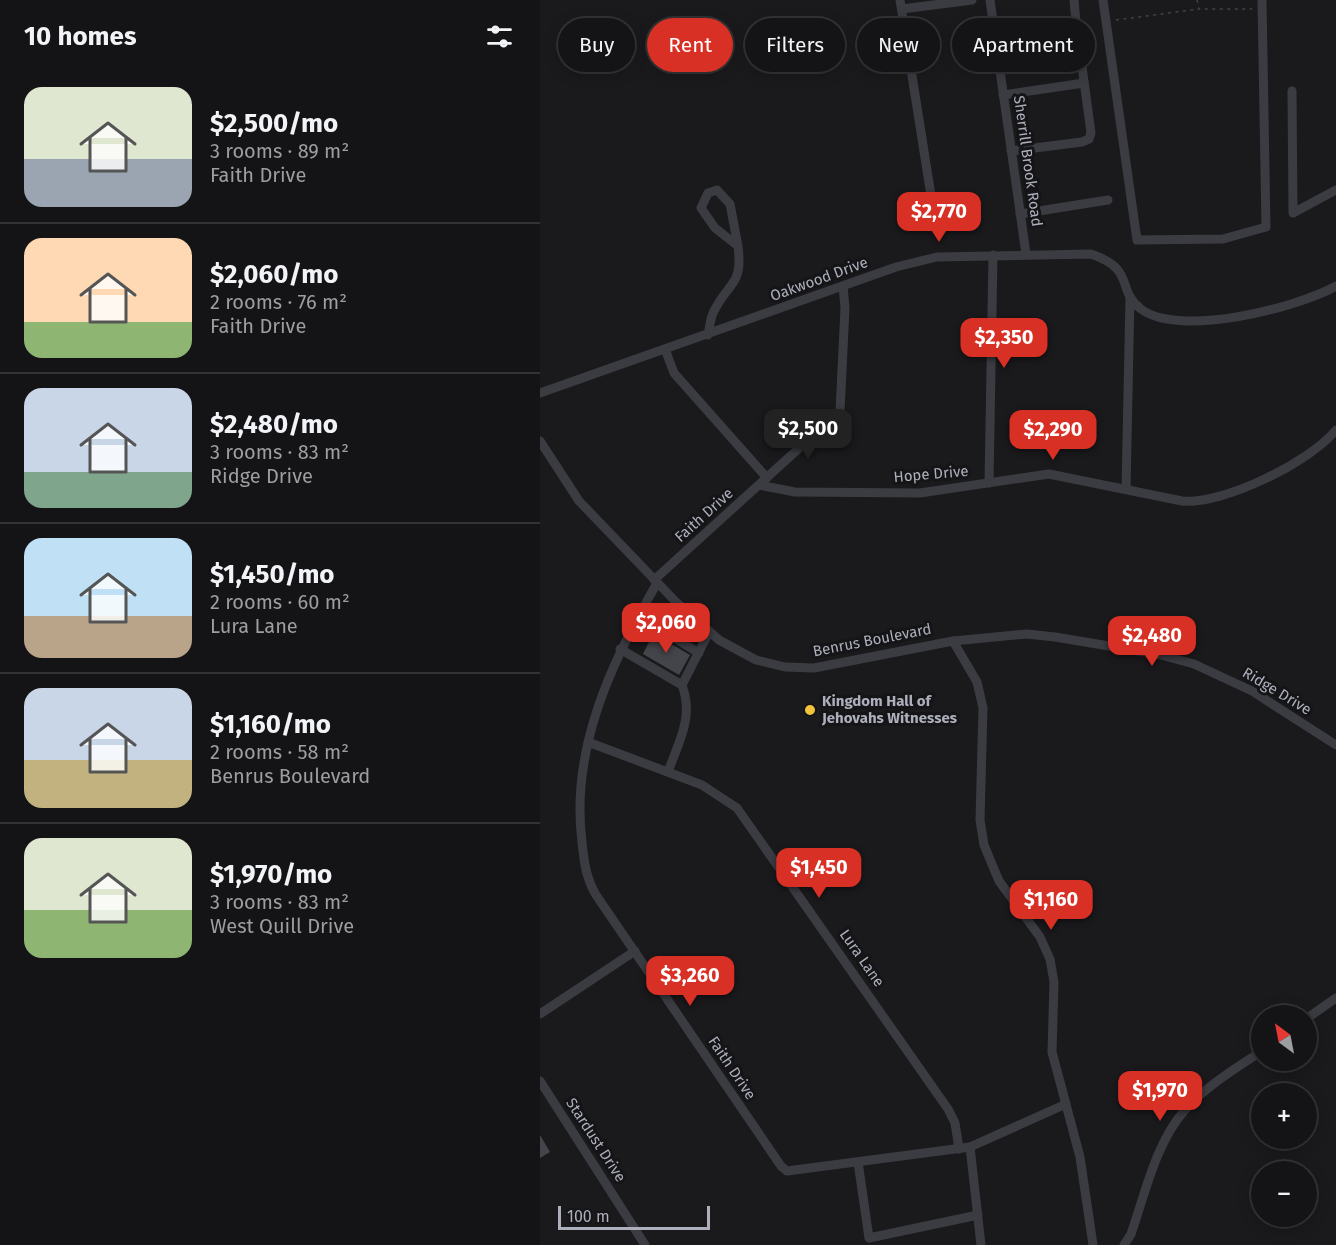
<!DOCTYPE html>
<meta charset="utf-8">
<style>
:root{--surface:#141416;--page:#212123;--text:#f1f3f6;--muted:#9d9ea1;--line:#333335;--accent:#d93025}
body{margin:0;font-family:"Fira Sans",sans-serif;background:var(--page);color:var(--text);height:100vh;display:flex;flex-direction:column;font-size:22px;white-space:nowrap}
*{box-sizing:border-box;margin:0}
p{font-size:20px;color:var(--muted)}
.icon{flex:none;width:33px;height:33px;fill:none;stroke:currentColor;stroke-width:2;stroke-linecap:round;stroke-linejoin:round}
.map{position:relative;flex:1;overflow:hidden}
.side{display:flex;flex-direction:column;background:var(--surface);width:540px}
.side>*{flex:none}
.guide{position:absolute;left:18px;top:18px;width:570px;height:54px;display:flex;gap:12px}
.needle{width:39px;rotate:328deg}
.controls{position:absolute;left:711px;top:1005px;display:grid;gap:12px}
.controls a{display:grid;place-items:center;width:66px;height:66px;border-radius:50%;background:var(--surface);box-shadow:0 3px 15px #0003,0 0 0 2px var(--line);font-size:30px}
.scale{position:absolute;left:18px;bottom:15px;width:152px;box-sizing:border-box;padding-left:6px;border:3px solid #adb0bc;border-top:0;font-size:16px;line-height:21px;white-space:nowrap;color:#adb0bc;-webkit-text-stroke:4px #151518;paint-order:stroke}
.price{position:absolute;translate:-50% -51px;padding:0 14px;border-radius:12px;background:var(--accent);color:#fff;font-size:20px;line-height:39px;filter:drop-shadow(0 2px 3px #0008)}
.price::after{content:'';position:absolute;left:50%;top:36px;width:18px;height:14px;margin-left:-9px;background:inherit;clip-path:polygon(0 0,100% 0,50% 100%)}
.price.on{background:#222;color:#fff}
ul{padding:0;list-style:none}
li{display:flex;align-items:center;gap:18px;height:150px;padding:0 24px}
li+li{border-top:2px solid var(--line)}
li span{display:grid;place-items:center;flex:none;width:168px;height:120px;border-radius:18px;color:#555}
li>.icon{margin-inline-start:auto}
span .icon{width:72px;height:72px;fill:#fffc;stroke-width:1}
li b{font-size:26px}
h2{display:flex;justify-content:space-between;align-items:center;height:72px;padding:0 24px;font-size:26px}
.pill{padding:0 21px;border-radius:27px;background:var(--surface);box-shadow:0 3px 15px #0003,0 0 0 2px var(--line);font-size:21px;line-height:54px}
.pill.on{background:var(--accent);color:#fff}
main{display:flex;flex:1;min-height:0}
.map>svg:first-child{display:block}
</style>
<main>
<section class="side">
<h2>10 homes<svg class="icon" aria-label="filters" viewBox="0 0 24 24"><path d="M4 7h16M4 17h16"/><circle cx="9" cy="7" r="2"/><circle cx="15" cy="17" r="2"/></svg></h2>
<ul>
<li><span style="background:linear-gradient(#dfe7d0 60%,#9aa5b1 0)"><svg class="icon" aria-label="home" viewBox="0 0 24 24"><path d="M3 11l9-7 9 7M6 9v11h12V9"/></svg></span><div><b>$2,500/mo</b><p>3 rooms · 89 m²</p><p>Faith Drive</p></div></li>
<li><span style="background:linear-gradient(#ffd9b3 70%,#8fb573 0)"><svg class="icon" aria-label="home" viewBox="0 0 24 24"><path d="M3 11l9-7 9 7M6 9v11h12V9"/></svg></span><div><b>$2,060/mo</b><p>2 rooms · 76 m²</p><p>Faith Drive</p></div></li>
<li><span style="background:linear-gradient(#c9d6e8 70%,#7fa58c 0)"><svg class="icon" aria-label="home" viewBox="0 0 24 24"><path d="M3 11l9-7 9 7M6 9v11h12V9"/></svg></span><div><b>$2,480/mo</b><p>3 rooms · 83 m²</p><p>Ridge Drive</p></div></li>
<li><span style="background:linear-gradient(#bfe0f5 65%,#b9a48a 0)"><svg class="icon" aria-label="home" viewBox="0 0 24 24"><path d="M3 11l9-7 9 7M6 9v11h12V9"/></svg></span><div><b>$1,450/mo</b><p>2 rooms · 60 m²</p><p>Lura Lane</p></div></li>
<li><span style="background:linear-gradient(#c9d6e8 60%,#c2b280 0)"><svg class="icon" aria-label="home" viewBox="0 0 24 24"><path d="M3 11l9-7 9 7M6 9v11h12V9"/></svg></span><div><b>$1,160/mo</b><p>2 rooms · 58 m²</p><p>Benrus Boulevard</p></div></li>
<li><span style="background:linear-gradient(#dfe7d0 60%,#8fb573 0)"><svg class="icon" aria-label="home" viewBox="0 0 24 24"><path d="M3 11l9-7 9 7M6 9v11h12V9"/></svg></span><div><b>$1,970/mo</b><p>3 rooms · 83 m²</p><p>West Quill Drive</p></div></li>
</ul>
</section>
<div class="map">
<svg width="796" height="1245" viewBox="0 0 796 1245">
<rect width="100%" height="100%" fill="#1a1a1d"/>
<g fill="#44454a">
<polygon points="113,634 124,635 128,642 150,655 139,675 103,654"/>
<polygon points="0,1135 10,1152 0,1158"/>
</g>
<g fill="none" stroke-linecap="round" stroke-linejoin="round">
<g stroke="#414349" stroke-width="1.5" stroke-dasharray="3 4.5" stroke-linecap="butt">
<polyline points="657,0 659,9 712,9"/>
<polyline points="576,20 659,9"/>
</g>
<g stroke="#3b3c42" stroke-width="9">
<polyline points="360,0 393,208"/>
<polyline points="450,0 486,254"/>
<polyline points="563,0 597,240 683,239 726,227 722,0"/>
<polyline points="362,9 432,0"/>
<polyline points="454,34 536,22 534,0"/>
<polyline points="752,91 753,213 796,190"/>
<polyline points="463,95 544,83"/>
<polyline points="471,151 542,142 549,139 551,133 536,22"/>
<polyline points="480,214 568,200"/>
<path d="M168,335C170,327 170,318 174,311C189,281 203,286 198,246L175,228L161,208L168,193L177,190L190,204L198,246"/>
<polyline points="125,349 134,373 227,478"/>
<path d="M0,393L356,267L397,257L551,254C597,270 575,289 601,309C639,338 757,308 796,286"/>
<polyline points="0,441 39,501 137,603 179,640 216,660 245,667 274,668 413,641 487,634 515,637 617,654 654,664 712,691 796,745"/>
<polyline points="449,483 453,255"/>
<path d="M219,485L255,492L380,493L509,474L642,501C683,505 770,462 796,430"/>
<polyline points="586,489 590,297"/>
<polyline points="114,580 300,411 305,308 303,286"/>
<path d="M117,583C72,661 30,749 42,842C44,862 46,878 56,895L241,1166L247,1171L430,1147L526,1104"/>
<polyline points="97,618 120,630"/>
<polyline points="131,636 159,653"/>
<polyline points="413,641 437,682 443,708 440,820 444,845 459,881 500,937 510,959 514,982 512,1052 540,1157 553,1245"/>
<polyline points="80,649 142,685"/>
<polyline points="48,742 162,785 197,808 408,1109 415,1123 419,1149"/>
<path d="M128,772C139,741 154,717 142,685L169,632"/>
<polyline points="0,1014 95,951"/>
<polyline points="766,1019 796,998"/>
<polyline points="0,1081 105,1245"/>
<polyline points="430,1147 441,1245"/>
<polyline points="318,1162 329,1238 438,1215"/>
<path d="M584,1245L591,1234C605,1194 616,1143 644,1111C666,1086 695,1069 722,1051"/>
</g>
</g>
<circle fill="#f3c33b" stroke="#151518" stroke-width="2" cx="270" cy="710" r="6"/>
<g text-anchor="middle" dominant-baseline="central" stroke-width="6" stroke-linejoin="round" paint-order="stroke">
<g font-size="15" fill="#adb0bc" stroke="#151518">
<text transform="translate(488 161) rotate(82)">Sherrill Brook Road</text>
<text transform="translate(279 279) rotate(-20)">Oakwood Drive</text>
<text transform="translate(391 474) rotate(-5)">Hope Drive</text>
<text transform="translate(164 515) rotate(-42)">Faith Drive</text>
<text transform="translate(332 640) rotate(-11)">Benrus Boulevard</text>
<text transform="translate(737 691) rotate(31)">Ridge Drive</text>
<text transform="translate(322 958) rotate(55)">Lura Lane</text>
<text transform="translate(192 1068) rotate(56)">Faith Drive</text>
<text transform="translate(56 1140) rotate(57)">Stardust Drive</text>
</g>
<g font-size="15" font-weight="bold" fill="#adb0bc" stroke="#151518" text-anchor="start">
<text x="282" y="701">Kingdom Hall of<tspan x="282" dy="17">Jehovahs Witnesses</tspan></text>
</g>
</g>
</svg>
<div class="controls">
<a><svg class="needle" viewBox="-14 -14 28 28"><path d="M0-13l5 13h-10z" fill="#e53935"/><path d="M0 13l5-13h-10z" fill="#9d9ea1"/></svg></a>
<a>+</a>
<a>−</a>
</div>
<div class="scale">100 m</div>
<b class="price" style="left:399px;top:243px">$2,770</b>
<b class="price" style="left:464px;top:369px">$2,350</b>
<b class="price on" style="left:268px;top:460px">$2,500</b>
<b class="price" style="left:513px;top:461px">$2,290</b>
<b class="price" style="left:126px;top:654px">$2,060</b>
<b class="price" style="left:612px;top:667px">$2,480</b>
<b class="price" style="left:279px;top:899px">$1,450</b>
<b class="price" style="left:511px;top:931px">$1,160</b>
<b class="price" style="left:150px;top:1007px">$3,260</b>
<b class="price" style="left:620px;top:1122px">$1,970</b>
<div class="guide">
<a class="pill">Buy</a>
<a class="pill on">Rent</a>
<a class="pill">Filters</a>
<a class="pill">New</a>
<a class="pill">Apartment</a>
</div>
</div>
</main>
